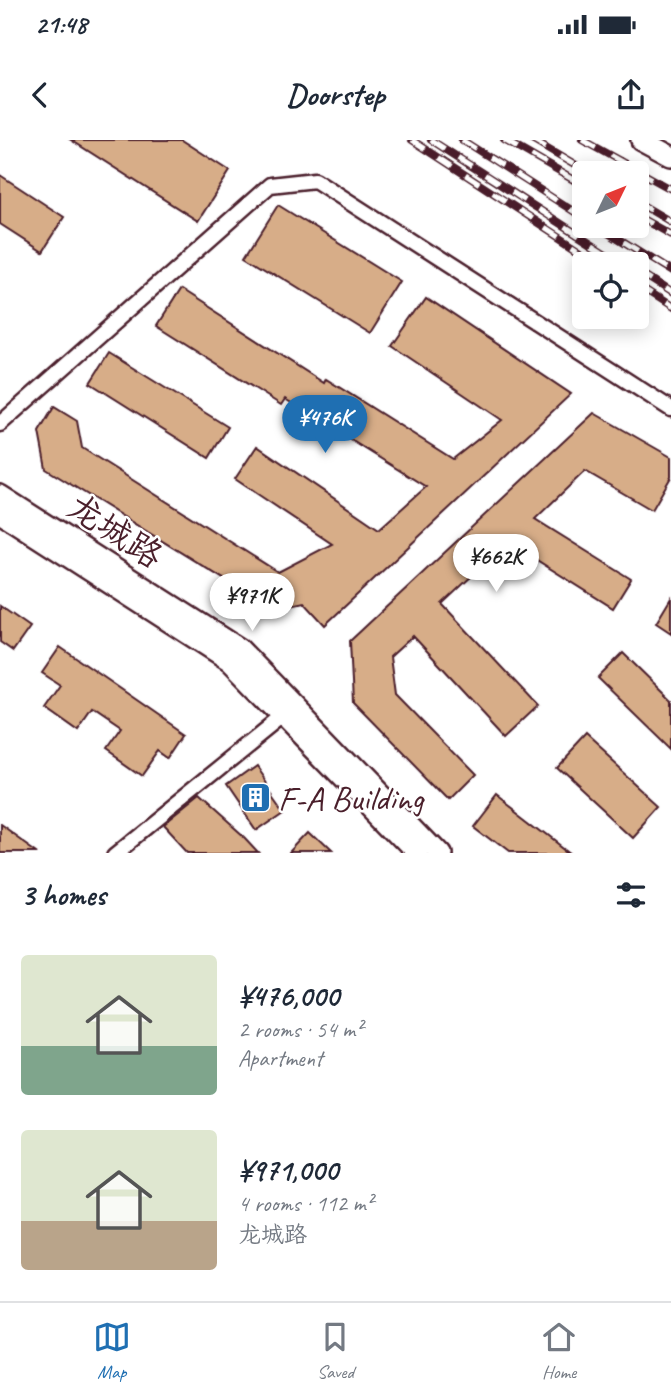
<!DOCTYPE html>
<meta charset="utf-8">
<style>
:root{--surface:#fff;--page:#f2f2f3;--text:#1f2937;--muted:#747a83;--line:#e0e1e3;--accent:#1f6fb2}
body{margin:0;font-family:Caveat,"LXGW WenKai TC",sans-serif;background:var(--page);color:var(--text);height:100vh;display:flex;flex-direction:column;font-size:26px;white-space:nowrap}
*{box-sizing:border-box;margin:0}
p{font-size:23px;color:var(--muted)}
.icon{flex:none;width:38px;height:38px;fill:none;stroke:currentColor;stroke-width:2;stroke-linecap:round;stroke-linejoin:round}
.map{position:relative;height:713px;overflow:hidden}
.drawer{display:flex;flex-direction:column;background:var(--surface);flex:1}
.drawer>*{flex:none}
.needle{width:46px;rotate:47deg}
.fabs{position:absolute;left:572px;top:21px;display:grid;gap:14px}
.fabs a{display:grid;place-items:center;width:77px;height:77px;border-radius:7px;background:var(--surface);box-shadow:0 4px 18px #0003;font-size:35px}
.price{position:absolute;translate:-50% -60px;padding:0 16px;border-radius:24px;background:#fff;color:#222;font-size:23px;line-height:46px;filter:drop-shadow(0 2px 4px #0008)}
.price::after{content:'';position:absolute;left:50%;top:42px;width:21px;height:16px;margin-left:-10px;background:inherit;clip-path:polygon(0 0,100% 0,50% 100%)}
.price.on{background:var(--accent);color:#fff}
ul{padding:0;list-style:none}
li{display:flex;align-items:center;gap:21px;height:175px;padding:0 21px}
li span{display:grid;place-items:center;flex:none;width:196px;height:140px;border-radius:7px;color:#555}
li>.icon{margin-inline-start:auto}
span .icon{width:84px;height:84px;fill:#fffc;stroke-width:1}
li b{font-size:30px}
h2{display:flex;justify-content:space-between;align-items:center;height:84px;padding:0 21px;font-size:30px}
.status{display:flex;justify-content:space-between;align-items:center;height:49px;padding:0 35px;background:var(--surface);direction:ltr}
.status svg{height:19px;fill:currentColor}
header{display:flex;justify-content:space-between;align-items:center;height:91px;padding:0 21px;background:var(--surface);font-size:32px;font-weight:700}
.menu{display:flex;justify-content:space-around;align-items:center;height:98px;border-top:2px solid var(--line);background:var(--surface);font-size:19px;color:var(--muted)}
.menu a{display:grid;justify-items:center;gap:4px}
.menu .on{color:var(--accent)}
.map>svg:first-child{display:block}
</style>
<div class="status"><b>21:48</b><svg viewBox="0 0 49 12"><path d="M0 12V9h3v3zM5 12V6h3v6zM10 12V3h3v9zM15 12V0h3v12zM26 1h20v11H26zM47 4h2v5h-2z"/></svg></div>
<header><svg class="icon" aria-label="back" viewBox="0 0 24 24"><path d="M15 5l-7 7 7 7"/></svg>Doorstep<svg class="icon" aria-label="share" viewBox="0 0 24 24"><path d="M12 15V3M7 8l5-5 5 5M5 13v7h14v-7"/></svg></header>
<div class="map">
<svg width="671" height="713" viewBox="0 0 671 713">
<rect width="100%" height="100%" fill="#fff"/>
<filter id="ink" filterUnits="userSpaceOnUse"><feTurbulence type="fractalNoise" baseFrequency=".0143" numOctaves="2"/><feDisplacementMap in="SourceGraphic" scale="14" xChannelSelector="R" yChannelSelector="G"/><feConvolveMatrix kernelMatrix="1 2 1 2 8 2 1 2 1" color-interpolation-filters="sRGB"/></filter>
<g filter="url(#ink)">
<g fill="#d7ad88" stroke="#4a1f2b" stroke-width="2">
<polygon points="71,0 182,0 230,31 198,81"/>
<polygon points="0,35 64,77 42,111 0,84"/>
<polygon points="278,65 402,142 370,193 246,116"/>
<polygon points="179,150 324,243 326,239 453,319 502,280 392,206 426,157 571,254 325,485 304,462 272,469 46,329 39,292 54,267 77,281 82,308 278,432 332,404 235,339 257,306 379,389 426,347 285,259 281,265 156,186"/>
<polygon points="109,213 228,287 209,318 90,243"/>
<polygon points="594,273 671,317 671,337 652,370 585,331 535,379 631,439 613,468 508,402 442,464 538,566 506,596 413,496 390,517 395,555 473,635 448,660 353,563 350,501"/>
<polygon points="671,458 671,493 656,483"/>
<polygon points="0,466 30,487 13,511 0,502"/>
<polygon points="60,507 186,594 170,618 160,611 142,636 106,611 120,591 92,572 78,592 44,568 60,545 42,533"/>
<polygon points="623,513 671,560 671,609 598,538"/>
<polygon points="585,598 661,667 633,698 557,628"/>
<polygon points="254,626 285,670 256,690 226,646"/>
<polygon points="497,655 572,713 508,713 473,686"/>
<polygon points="199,658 244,698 258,713 187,713 163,687"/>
<polygon points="0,685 39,713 0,713"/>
<polygon points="310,693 331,713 291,713"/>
</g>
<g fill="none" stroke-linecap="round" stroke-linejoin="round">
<defs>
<g id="street">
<polyline points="0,284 270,45 315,40 671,269"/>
<polyline points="115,713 283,577"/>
</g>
<g id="secondary">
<polyline points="641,0 671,16"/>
<polyline points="0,355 239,508 437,713"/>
<polyline points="0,373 230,521 417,713"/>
</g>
</defs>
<use href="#street" stroke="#4a1f2b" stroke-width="19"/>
<use href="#secondary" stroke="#4a1f2b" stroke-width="24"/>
<use href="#street" stroke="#fff" stroke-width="14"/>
<use href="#secondary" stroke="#fff" stroke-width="19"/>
<defs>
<g id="rail">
<polyline points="412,0 602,124"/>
<polyline points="431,0 624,124"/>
<polyline points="462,0 584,78"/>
<polyline points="504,0 584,46"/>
<polyline points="532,0 588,33"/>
<polyline points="582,0 671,49"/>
<polyline points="637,62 671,82"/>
<polyline points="637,76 671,95"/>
<polyline points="597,86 671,132"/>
<polyline points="637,132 671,154"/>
<polyline points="637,147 671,169"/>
</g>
</defs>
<use href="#rail" stroke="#4a1f2b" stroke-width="8"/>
<use href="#rail" stroke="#fff" stroke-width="5" stroke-dasharray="16" stroke-linecap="butt"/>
</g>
</g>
<defs>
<symbol id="building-square" viewBox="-11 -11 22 22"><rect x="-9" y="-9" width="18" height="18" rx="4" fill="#1f6fb2" stroke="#fff"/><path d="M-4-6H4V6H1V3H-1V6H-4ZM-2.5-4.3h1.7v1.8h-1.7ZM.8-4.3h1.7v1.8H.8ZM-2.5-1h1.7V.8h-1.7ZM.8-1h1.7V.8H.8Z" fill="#fff"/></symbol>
</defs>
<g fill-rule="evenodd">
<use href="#building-square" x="238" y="640" width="35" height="35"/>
</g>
<g text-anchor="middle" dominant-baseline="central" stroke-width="5" stroke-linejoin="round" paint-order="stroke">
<g font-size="35" fill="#4a1f2b" stroke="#fff">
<text transform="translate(115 391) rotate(33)">龙城路</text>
</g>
<g font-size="35" fill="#4a1f2b" stroke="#fff" text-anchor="start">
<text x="278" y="658">F-A Building</text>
</g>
</g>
</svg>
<div class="fabs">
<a><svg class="needle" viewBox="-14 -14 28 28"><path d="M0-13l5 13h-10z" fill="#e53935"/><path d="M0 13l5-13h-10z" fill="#747a83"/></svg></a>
<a><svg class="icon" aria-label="locate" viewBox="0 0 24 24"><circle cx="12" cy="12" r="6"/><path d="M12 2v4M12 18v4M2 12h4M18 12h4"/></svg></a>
</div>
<b class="price on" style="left:325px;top:315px">¥476K</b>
<b class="price" style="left:496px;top:454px">¥662K</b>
<b class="price" style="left:252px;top:493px">¥971K</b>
</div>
<section class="drawer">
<h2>3 homes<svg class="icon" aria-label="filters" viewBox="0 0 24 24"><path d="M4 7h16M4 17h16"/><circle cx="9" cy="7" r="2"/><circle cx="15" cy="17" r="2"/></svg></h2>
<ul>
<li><span style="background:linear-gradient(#dfe7d0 65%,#7fa58c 0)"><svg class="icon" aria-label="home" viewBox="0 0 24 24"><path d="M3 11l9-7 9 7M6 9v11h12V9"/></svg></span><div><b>¥476,000</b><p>2 rooms · 54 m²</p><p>Apartment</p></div></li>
<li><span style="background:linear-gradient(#dfe7d0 65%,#b9a48a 0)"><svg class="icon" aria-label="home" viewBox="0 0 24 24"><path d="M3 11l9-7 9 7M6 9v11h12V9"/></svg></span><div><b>¥971,000</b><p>4 rooms · 112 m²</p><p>龙城路</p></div></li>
</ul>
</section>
<nav class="menu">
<a class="on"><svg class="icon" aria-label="map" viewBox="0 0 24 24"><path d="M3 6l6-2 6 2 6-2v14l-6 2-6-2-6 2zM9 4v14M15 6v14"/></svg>Map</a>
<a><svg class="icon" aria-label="saved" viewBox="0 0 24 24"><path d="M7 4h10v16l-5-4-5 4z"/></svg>Saved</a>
<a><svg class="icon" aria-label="home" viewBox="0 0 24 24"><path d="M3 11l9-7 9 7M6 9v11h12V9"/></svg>Home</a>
</nav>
